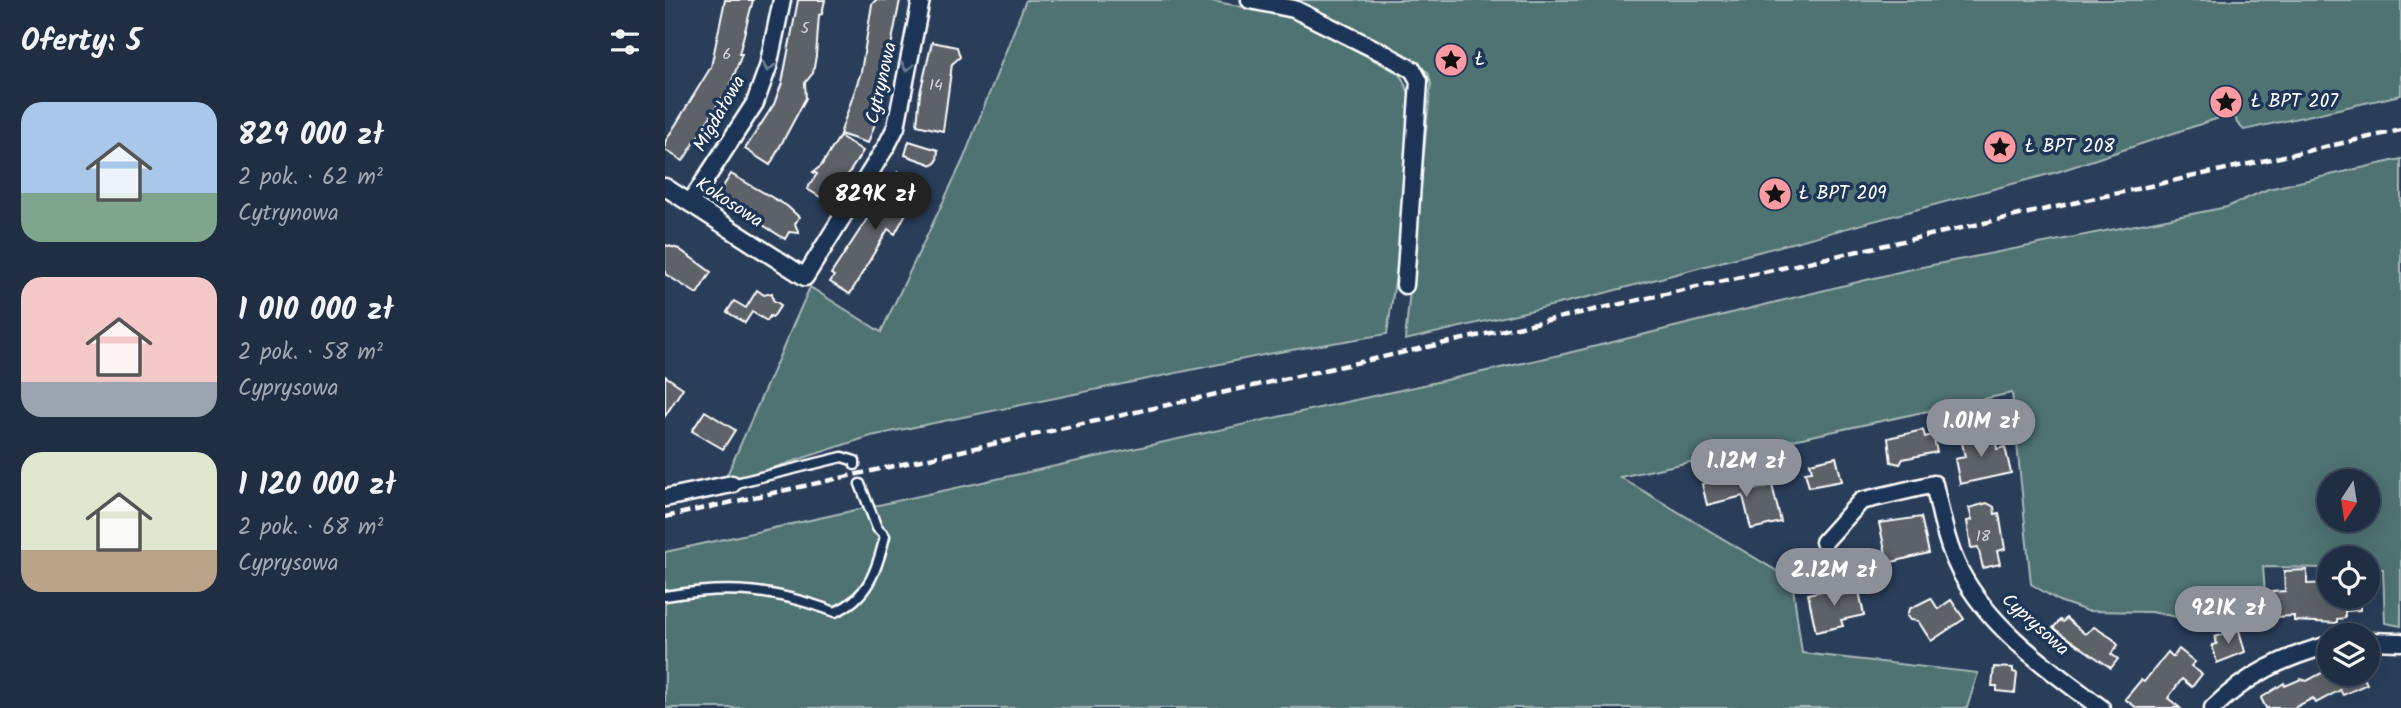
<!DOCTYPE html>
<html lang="pl">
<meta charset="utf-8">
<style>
:root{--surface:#202e44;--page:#2d3a4f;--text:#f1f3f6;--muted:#a2a8b2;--line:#3d4a5d;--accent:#8c9099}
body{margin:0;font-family:Kalam,sans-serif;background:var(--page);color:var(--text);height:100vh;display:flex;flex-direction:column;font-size:26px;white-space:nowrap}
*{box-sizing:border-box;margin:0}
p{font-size:23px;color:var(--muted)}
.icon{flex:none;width:38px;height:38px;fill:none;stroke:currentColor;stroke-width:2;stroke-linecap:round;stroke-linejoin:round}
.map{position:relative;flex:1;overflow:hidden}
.sheet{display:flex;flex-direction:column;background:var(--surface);width:665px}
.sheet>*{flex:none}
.needle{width:46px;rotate:192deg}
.buttons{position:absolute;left:1652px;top:469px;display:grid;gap:14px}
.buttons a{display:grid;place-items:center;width:63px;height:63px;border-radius:50%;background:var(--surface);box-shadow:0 7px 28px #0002,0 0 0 2px var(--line);font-size:35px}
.price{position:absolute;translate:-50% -60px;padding:0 16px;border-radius:24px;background:var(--accent);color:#fff;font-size:23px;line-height:46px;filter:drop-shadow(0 2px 4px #0008)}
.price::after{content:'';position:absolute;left:50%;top:42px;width:21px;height:16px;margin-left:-10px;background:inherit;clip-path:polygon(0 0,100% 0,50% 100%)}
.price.selected{background:#222;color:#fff}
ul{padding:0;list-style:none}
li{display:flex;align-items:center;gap:21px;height:175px;padding:0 21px}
li span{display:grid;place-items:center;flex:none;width:196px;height:140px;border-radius:21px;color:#555}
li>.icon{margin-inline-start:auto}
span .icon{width:84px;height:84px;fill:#fffc;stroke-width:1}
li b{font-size:30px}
h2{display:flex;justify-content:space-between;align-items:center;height:84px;padding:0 21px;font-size:30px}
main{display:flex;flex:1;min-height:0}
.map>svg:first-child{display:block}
</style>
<main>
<section class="sheet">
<h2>Oferty: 5<svg class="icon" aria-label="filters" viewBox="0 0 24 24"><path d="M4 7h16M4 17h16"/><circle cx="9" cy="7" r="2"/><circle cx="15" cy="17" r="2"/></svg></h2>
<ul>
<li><span style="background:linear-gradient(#a9c7e8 65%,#7fa58c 0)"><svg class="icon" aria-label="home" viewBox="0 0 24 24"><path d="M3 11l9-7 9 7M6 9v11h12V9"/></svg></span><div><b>829 000 zł</b><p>2 pok. · 62 m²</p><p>Cytrynowa</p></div></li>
<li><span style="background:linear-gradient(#f6c9c9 75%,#9aa5b1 0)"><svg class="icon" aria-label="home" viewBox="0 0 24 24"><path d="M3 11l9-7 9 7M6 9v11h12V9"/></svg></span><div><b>1 010 000 zł</b><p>2 pok. · 58 m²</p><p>Cyprysowa</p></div></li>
<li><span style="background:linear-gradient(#dfe7d0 70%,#b9a48a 0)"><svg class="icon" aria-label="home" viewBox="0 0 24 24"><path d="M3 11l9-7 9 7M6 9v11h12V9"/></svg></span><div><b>1 120 000 zł</b><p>2 pok. · 68 m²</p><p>Cyprysowa</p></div></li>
</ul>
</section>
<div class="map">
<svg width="1736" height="708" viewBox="0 0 1736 708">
<rect width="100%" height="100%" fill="#2a3e5a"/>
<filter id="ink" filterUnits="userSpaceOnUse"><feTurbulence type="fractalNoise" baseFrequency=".0143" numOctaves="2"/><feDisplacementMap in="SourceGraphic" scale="14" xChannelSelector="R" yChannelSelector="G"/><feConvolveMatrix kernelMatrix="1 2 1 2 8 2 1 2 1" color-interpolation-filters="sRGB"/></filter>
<g filter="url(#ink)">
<g fill="#4f7272" stroke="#a7b8b8" stroke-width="2" fill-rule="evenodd">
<polygon points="361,0 542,0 629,17 735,74 745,95 732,268 722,334 603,354 206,436 58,484 145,287 216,332 298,160"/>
<polygon points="606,0 1736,0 1736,95 1579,130 1572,123 1567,103 1566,114 1392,172 936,294 740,340 766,83 763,72 635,5"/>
<path d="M1736,159V626L1720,623L1718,569L1703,568V558H1664V568L1598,567L1602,619L1559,626L1486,612L1422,611L1394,601L1366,584L1347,393L955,477L1127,580L1137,653L1313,673L1302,708H0V552L899,354L1242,270L1562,207L1603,189ZM1664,481H1703V520H1664Z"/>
</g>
<g fill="#5d6268" stroke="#fff" stroke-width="2">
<polygon points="60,0 88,0 74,54 77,54 60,99 57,98 18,161 0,150 0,142 46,67"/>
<polygon points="133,0 160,0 157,14 154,15 151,56 148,73 140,83 141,98 105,165 80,149 109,104 117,83"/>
<polygon points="211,0 235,0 212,118 203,143 175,134 196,72 207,4"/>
<polygon points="267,42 292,47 295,57 287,64 278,131 252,125 255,93"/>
<polygon points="175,136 198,151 165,203 142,189 152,174 148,172 156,166"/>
<polygon points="244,141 273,150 272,161 268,165 240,155"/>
<polygon points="233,172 255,187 230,234 223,229 185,294 165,282 169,276 166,274 208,210 210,212"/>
<polygon points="66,174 122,206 134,217 130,224 134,233 124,232 120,239 52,196"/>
<polygon points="0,245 14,249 46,272 32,294 0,274"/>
<polygon points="92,290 99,295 107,293 108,300 116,305 108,317 105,316 102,321 87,312 80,323 62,312 69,301 81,308"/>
<polygon points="0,376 18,388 0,416"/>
<polygon points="40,411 70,430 58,449 27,431"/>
<polygon points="1258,430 1260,437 1268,435 1272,452 1238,459 1235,464 1226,462 1223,438"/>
<polygon points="1318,433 1330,440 1332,449 1340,447 1346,473 1295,484 1290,459 1300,457 1296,438"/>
<polygon points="1171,457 1177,481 1144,487 1140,472 1147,471 1145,463"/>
<polygon points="1086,473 1090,489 1107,485 1116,522 1086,529 1078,496 1042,505 1037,484"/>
<polygon points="1322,503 1329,507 1330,514 1334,513 1340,549 1332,551 1335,564 1318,568 1313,547 1306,548 1302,521 1307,520 1304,508"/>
<polygon points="1256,517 1264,553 1223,563 1214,523"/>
<polygon points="1642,570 1642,584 1664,583 1664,597 1695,597 1695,610 1680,611 1680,618 1672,619 1672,623 1629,621 1629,616 1608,617 1607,592 1620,591 1619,571"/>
<polygon points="1169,588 1175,595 1194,591 1199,615 1176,620 1178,626 1151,632 1143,594"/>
<polygon points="1266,598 1273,609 1286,600 1299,619 1266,641 1253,621 1245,620 1242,616 1244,609"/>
<polygon points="1401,618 1420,634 1429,627 1448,639 1453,645 1446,654 1453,659 1446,668 1388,628 1395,620 1398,622"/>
<polygon points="1574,630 1580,652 1552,663 1547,645 1552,644 1550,637"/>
<polygon points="1514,649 1530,662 1526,666 1537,674 1527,687 1517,679 1503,698 1515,708 1472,708 1460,699 1476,680 1479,682 1503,652 1508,657"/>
<polygon points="1329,667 1348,668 1348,672 1352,673 1350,693 1332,691 1332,686 1327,686"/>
<polygon points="1664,669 1664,674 1697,674 1702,684 1678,695 1675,690 1651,703 1648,698 1629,708 1601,708 1596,698 1619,683 1620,686 1636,679 1642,681"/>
</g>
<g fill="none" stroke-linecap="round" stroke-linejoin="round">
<defs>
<g id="lane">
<polyline points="67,484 177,457 190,461 190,465"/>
<path d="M0,596C66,585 107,589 170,612C203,598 212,570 220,536L212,528L195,484"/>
</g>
<g id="street">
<polyline points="585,0 629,9 720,54 748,70 754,81 740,285"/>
<polyline points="0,187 140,277 222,145 231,127 256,0"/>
<polyline points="25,203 90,103 103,67 117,0"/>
<polyline points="0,498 67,484"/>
<path d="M1159,542L1196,501L1269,484C1276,514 1281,544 1295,571C1326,630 1384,669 1436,708"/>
<polyline points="1703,641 1736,642"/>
<path d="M1548,708C1582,675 1619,657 1664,645"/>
</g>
</defs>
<use href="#lane" stroke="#fff" stroke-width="13"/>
<use href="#street" stroke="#fff" stroke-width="21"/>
<use href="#lane" stroke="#1d3557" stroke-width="8"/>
<use href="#street" stroke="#1d3557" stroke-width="16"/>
<polyline stroke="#fff" stroke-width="4.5" stroke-dasharray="10 5" stroke-linecap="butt" points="0,517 1736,130"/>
</g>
<defs><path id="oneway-chevron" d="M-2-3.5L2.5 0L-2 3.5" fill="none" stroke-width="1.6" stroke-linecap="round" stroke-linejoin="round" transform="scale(1.75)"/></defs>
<g stroke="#6c7c92">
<use href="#oneway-chevron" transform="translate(103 67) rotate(104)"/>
<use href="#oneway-chevron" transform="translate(242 67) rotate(101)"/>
</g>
</g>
<defs>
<symbol id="sight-disc" viewBox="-11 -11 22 22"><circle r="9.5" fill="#ff9aa2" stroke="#1d3557"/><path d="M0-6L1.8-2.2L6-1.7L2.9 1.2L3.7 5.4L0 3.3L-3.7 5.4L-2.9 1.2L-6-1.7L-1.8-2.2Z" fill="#111"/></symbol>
</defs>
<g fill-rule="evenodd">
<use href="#sight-disc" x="767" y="41" width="38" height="38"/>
<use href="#sight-disc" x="1542" y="83" width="38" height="38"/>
<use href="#sight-disc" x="1316" y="128" width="38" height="38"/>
<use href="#sight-disc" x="1091" y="175" width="38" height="38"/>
</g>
<g text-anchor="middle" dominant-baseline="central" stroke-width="7" stroke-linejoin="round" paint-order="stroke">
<g font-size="16" fill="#d6d8d9">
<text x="140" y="28">5</text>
<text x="62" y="54">6</text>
<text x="271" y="85">14</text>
<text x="1318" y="536">18</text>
</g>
<g font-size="19" fill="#fff" stroke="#1d3557" text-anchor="start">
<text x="810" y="60">Ł</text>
<text x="1586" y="102">Ł BPT 207</text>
<text x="1360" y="147">Ł BPT 208</text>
<text x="1134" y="194">Ł BPT 209</text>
</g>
<g font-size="19" fill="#fff" stroke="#1d3557">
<text transform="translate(217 83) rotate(-77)">Cytrynowa</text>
<text transform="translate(55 114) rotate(-60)">Migdałowa</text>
<text transform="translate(64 203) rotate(33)">Kokosowa</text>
<text transform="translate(1370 625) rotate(42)">Cyprysowa</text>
</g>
</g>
</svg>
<div class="buttons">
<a><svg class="needle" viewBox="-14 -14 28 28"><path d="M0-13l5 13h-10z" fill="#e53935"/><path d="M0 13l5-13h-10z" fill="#a2a8b2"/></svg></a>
<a><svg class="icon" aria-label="locate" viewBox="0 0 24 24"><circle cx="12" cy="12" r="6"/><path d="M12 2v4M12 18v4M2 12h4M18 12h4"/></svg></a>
<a><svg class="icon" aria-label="layers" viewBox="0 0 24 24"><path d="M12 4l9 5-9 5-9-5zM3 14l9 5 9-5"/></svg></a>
</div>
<b class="price selected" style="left:210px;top:232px">829K zł</b>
<b class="price" style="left:1316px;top:459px">1.01M zł</b>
<b class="price" style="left:1081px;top:499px">1.12M zł</b>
<b class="price" style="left:1169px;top:608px">2.12M zł</b>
<b class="price" style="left:1563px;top:646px">921K zł</b>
</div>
</main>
